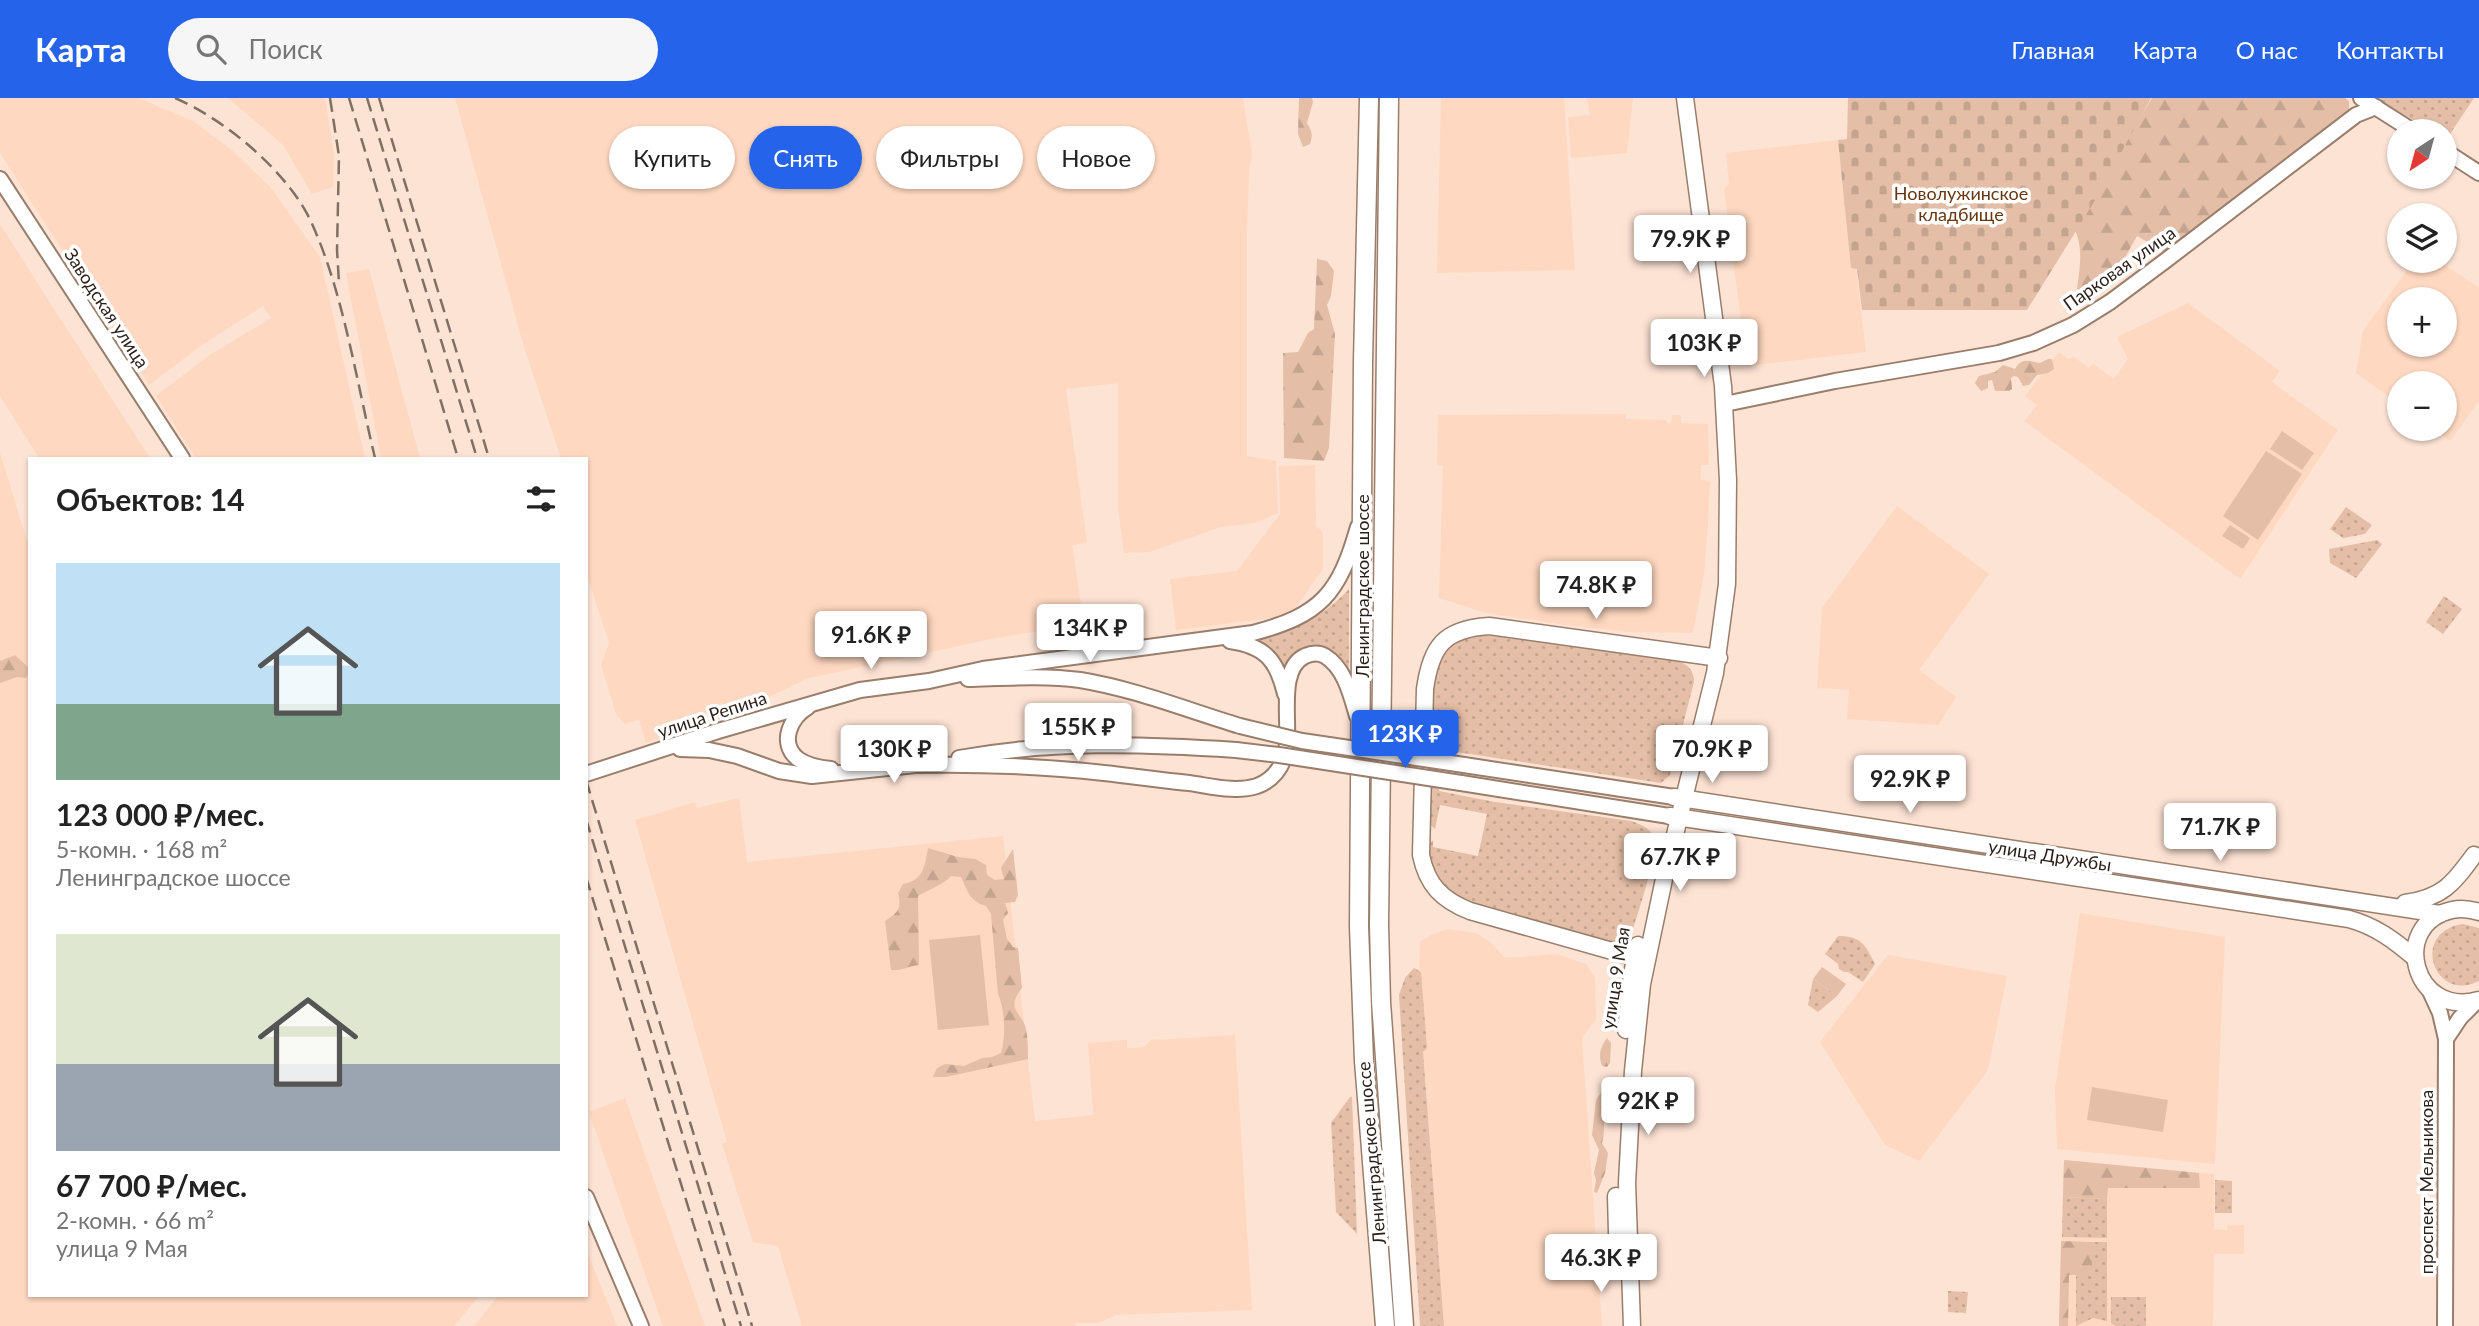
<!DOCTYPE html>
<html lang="ru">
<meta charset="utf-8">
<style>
:root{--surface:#fff;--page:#f6f6f6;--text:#222;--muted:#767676;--accent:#2563eb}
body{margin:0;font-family:Lato,sans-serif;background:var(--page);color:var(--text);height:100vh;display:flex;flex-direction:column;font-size:26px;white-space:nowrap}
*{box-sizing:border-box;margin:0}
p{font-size:23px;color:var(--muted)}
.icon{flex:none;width:38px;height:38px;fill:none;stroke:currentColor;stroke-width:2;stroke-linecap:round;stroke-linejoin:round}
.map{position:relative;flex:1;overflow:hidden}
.sheet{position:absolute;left:28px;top:359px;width:560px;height:840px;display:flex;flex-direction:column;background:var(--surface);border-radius:0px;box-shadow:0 2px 5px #0004}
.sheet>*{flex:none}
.top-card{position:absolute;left:609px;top:28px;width:665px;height:63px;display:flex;gap:14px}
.needle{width:46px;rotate:216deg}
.controls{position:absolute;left:2387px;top:21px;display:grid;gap:14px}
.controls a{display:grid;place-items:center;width:70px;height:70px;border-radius:50%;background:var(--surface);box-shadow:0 2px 5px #0004;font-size:35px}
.price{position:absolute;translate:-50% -60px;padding:0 16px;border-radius:7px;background:#fff;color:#222;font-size:23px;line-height:46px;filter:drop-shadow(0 2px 4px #0008)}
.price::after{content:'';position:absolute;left:50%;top:42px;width:21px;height:16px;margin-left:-10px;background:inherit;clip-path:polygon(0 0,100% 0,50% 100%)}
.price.active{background:var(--accent);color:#fff}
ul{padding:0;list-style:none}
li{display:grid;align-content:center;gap:14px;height:371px;padding:0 28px}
li span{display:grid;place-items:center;height:217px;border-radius:0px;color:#555}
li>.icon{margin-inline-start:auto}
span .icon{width:126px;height:126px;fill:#fffc;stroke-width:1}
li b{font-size:30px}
h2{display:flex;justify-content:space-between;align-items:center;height:84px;padding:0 28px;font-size:30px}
.tag{padding:0 24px;border-radius:32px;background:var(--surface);box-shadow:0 2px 5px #0004;font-size:24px;line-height:63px}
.tag.active{background:var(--accent);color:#fff}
header{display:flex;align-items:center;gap:42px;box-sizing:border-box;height:98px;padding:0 35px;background:var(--accent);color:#fff}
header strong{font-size:33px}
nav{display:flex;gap:38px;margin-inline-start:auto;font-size:24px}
.search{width:490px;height:63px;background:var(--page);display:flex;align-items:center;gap:18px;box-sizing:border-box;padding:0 24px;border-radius:38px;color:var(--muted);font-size:26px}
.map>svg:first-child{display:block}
</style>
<header>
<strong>Карта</strong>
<div class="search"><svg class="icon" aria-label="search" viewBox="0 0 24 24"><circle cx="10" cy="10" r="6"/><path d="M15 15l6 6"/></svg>Поиск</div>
<nav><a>Главная</a><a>Карта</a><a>О нас</a><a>Контакты</a></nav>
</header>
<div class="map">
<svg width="2479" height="1228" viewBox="0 0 2479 1228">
<defs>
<pattern id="green-dots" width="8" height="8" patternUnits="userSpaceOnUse" patternTransform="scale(1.75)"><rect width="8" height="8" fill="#e4bea7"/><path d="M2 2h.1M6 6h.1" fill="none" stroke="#c4a38f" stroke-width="1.8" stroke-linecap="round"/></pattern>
<pattern id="forest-firs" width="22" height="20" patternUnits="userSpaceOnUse" patternTransform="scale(1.75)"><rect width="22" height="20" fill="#e4bea7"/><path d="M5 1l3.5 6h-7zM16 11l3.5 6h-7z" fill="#c4a38f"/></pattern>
<pattern id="cemetery-stones" width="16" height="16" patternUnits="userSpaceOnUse" patternTransform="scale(1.75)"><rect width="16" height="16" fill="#e4bea7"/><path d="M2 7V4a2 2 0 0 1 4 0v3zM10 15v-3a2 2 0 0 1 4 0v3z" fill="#c4a38f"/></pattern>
</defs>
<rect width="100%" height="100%" fill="#fde3d4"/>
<g fill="#fed8c0" fill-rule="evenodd">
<polygon points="0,0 138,0 193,23 233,53 271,90 320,159 365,360 196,360 156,298 211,256 271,220 263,208 202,247 149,287 0,55"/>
<polygon points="228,0 325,0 334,57 333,89 312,96 283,47"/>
<polygon points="455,0 1243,0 1252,57 1249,73 1247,131 1247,358 1276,363 1278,415 1255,425 1221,429 1149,454 1124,455 1118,411 1118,285 1066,291 1087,445 1072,447 1084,526 996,540 809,580 721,621 646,645 639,622 625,626 616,616 601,567 609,545 586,474 586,360 561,360 524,249"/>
<polygon points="1441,0 1564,0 1575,172 1437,175"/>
<polygon points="1587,0 1633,0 1627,55 1571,60 1568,19 1590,17"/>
<polygon points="1838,42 1851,170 1856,170 1866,254 1747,268 1724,91 1729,86 1726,55"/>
<polygon points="0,126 54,211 150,360 39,360 0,298"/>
<path d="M2414,163H2439L2479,190V303L2450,343L2434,331H2445V285H2399V306L2356,275L2363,233ZM2399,201H2445V247H2399Z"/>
<polygon points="369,171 420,360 381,360 346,175"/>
<polygon points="2188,205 2280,273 2272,284 2338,332 2240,481 2024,323 2037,307 2025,298 2059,254 2068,261 2074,259 2089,270 2093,266 2114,281 2128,261 2117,239"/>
<polygon points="1626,316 1626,321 1666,322 1667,325 1671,326 1672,317 1681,317 1681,325 1708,326 1709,367 1701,367 1701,382 1710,383 1708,425 1704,476 1693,535 1629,534 1565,527 1486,515 1439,500 1443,368 1437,367 1438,317"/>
<polygon points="0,355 30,452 30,1197 480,1197 454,1228 0,1228"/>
<polygon points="1315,367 1316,428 1323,435 1323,471 1297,508 1287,518 1176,532 1170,481 1237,473 1280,416 1279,368"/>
<polygon points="1897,408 1989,476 1919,572 1956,599 1938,627 1847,621 1849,592 1817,590 1822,510"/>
<polygon points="739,700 747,764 1003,738 1035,1023 1093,1017 1088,945 1127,942 1127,950 1132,950 1144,949 1151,942 1235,937 1252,1212 1116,1217 1098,1225 1075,1225 1075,1228 802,1228 778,1148 753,1144 722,1046 727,1044 635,722 695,704 697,710"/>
<polygon points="2080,815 2225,839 2215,1066 2057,1051 2055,991"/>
<polygon points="1447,831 1476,835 1489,843 1505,860 1557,856 1586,866 1595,880 1596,921 1582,940 1602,1228 1444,1228 1423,953 1427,950 1419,872 1420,844 1431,837"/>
<polygon points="1888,857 2007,878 1988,972 1919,1063 1885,1047 1820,944"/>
<polygon points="625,1000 705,1228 663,1228 589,1014"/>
<polygon points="2064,1062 2214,1076 2214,1131 2227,1132 2227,1127 2244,1127 2244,1156 2214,1156 2213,1228 2059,1228"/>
<polygon points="586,1151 617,1228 474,1228 499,1197 586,1197"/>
</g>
<g fill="url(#green-dots)">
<polygon points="2376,0 2474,0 2446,42 2445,33 2432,33"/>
<polygon points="2346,409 2372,427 2365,436 2343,440 2330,431"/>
<polygon points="2377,442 2382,446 2356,480 2330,465 2329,451"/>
<path d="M1349,491V570L1329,554L1302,552L1295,555L1284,574L1255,542L1256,540C1294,534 1323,519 1349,491Z"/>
<polygon points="2444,498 2462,511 2443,536 2426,524"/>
<path d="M1475,538H1492L1678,563C1689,567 1694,573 1694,584L1671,673L1670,677L1661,685L1443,652L1439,693L1495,704L1631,723C1643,727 1652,731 1655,743C1658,755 1637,818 1632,834L1622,844L1606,845L1476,808L1454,800L1431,775L1427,749L1433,742V749L1478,758L1487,716L1440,707L1435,731L1428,725L1432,581C1439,556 1450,543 1475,538Z"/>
<polygon points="1744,718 2072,768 2072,772 1744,722"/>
<polygon points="2091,771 2353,809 2352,813 2091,775"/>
<path d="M2463,826L2479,830V883C2434,906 2409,834 2463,826Z"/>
<path d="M1838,838C1862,838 1865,847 1875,866L1863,884L1848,874H1844L1839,871L1838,866L1825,856Z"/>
<polygon points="1414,870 1421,874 1427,950 1423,954 1444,1228 1420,1228 1399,897 1405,880"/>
<polygon points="1813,881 1837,898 1818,914 1808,907"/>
<polygon points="1350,999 1352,999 1357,1136 1336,1114 1331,1025"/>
<polygon points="2215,1082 2232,1083 2232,1115 2215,1115"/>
<polygon points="2063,1099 2107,1101 2107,1140 2062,1139"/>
<polygon points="2092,1144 2107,1144 2107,1223 2093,1220 2076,1228 2076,1177 2092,1177"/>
<polygon points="1948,1193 1968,1194 1966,1215 1948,1214"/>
<polygon points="2111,1199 2146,1199 2146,1228 2115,1228 2111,1225"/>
</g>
<g fill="url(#forest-firs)">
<path d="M1299,0H1312L1313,4L1307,25C1312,33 1313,37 1310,46L1303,49L1298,36Z"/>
<path d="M2152,0H2345L2349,3V13L2165,154L2137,138L2108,190L2094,198L2077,191C2080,168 2084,149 2073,128Z"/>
<polygon points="1317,161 1327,163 1334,173 1331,198 1327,207 1335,236 1329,350 1324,363 1284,360 1283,255 1298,254 1308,235 1314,231"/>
<path d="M2048,261H2052L2054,271L2048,275L2037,277L2029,287L2023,288L2018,279L2014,278L2011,280L2012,291L2009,293H1995L1992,282L1988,283V290L1981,293L1975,285L1979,278L1995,274L2003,267L2015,271C2022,259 2028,263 2040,265Z"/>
<polygon points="15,557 30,571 26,580 17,579 0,585 0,563"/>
<path d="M928,750L958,759L975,761L986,767L987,777L995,782L1004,781L1001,770L1013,751L1018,797L1015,804L1005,805L1008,815L1003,822L1007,841L1013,849L1018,850L1022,890C1004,912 1023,915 1026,931C1028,941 1028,951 1028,961L946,979H933L937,970L945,966L964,968L982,960L992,959L1001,955C1006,939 1005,912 998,896L991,816L986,808C969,803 968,793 961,779L951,778C943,787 929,791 918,798L919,867C908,868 902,873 891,872L885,823C898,815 902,810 898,795L903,786C923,783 925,768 928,750Z"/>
<path d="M1607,940L1611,945L1610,965L1607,969L1602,968C1598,957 1600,950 1607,940Z"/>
<path d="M1606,987L1612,995C1611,1005 1607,1011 1605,1020C1603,1028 1605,1036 1602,1045L1608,1055L1605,1075L1597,1095L1594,1094L1596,1082L1594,1075L1599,1052L1592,1037L1596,1002Z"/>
<polygon points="2064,1062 2199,1075 2200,1090 2108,1090 2107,1101 2063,1099"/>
<polygon points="2061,1143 2092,1144 2092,1177 2069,1177 2068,1228 2059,1228"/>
</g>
<polygon fill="url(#cemetery-stones)" points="1848,0 2151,0 2094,104 2027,212 1862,212 1857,171 1851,170 1838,42 1847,41"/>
<g fill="#e4bea7">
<polygon points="2282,333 2314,355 2302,372 2270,351"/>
<polygon points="2266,353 2302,376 2258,442 2223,418"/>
<polygon points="2230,427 2250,440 2243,451 2222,438"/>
<polygon points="980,837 989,927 938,932 929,842"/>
<polygon points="1822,869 1846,886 1837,898 1813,881"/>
<polygon points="2092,989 2168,1002 2163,1034 2087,1022"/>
</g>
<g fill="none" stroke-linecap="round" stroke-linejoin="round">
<defs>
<g id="tertiary">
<polyline points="2361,0 2413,33"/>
<polyline points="2445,53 2479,75"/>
<polyline points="0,81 182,360"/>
<polyline points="1725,306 1835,283 1999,255 2033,245 2073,227 2110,204 2165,163 2356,17 2376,9"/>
<path d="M1230,543C1265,548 1277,562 1285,596"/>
<path d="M968,581C1005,580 1043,577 1080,582C1135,591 1187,612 1240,628"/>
<path d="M808,609C791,619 778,645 798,661C808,668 820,670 831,671"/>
<polyline points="680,651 709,652 737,658 779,673 812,678 925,666"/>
<path d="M959,660C1051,643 1143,646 1236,652"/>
<path d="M918,667C980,666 1042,668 1104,675C1132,678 1160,682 1189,685C1211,688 1235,695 1257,688C1271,683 1280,672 1285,658C1293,632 1275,572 1305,558C1312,555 1318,554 1325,558C1345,570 1351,598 1357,618"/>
<polyline points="1464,667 1674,699"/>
<path d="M586,676L718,633L860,592L929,583L983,571L1253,535C1321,517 1339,496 1358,429"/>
<polyline points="1461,685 1669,718"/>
<polyline points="2429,891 2440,915 2446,941 2445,1228"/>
<polyline points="2446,941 2460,920 2477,903"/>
<polyline points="586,1099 641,1228"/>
</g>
<g id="secondary">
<polyline points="1674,699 2440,816"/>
<path d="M1670,718L2349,821C2375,828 2394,842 2415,860"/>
<path d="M2405,805C2442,800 2453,786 2474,757"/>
<path d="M2479,814C2470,811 2461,810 2452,812C2389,826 2413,921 2479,902"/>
<path d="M1644,862L1470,813C1442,802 1427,787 1421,757L1425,591C1431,548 1444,531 1489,528L1719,560"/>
<polyline points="1626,932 1632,876 1638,847"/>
<polyline points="1616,1098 1618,1170"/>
<polyline points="1632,1228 1627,1085 1633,973 1642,886 1664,781 1715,575 1727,486 1728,382 1723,288 1685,0"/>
</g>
<g id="trunk">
<polyline points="1369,0 1363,264 1359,829 1364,963 1385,1228"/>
<polyline points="1389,0 1379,827 1381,904 1404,1228"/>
</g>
</defs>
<use href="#tertiary" stroke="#9a7e6c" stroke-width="18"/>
<use href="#secondary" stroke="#9a7e6c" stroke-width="19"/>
<use href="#trunk" stroke="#9a7e6c" stroke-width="21"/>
<use href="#tertiary" stroke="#fff" stroke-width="14"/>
<use href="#secondary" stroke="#fff" stroke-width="16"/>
<use href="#trunk" stroke="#fff" stroke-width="18"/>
<g stroke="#806f64" stroke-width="2.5" stroke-dasharray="14 7" stroke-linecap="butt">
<path d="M175,0C226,22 291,76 313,128C344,198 357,286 375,360"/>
<polyline points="330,0 339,58 337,152 339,185"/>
<polyline points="349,0 458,360"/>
<polyline points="367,0 477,360"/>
<polyline points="379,0 489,360"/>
<polyline points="586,682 752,1228"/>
<polyline points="586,721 741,1228"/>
<polyline points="586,779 725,1228"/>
</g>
<defs>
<g id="tertiary-bridge">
<polyline points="1240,628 1302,643 1464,667"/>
<polyline points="1236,652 1279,657 1461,685"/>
</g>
</defs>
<use href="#tertiary-bridge" stroke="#9a7e6c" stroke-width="18" stroke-linecap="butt"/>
<use href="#tertiary-bridge" stroke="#fff" stroke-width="14"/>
</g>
<g text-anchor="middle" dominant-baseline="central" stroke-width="7" stroke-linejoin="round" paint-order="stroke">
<g font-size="18" fill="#683610" stroke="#fff">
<text x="1961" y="95">Новолужинское<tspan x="1961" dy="21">кладбище</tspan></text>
</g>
<g font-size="18" fill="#2a1f18" stroke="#fff">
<text transform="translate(2119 170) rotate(-35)">Парковая улица</text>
<text transform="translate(107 210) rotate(57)">Заводская улица</text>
<text transform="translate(1362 488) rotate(-90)">Ленинградское шоссе</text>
<text transform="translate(712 616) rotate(-18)">улица Репина</text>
<text transform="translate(2050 757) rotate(9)">улица Дружбы</text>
<text transform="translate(1615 880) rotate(-81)">улица 9 Мая</text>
<text transform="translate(1371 1055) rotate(-95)">Ленинградское шоссе</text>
<text transform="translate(2426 1084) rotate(-90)">проспект Мельникова</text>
</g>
</g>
</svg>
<div class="controls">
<a><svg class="needle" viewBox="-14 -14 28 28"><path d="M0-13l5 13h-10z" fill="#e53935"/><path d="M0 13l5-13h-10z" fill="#767676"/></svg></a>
<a><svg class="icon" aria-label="layers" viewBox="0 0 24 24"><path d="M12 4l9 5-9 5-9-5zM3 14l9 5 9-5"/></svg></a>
<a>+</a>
<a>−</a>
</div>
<b class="price" style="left:1690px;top:177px">79.9K ₽</b>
<b class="price" style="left:1704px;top:281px">103K ₽</b>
<b class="price" style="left:1596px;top:523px">74.8K ₽</b>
<b class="price" style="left:1090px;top:566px">134K ₽</b>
<b class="price" style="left:871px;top:573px">91.6K ₽</b>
<b class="price" style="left:1078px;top:665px">155K ₽</b>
<b class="price active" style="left:1405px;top:672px">123K ₽</b>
<b class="price" style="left:894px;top:687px">130K ₽</b>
<b class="price" style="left:1712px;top:687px">70.9K ₽</b>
<b class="price" style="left:1910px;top:717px">92.9K ₽</b>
<b class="price" style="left:2220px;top:765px">71.7K ₽</b>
<b class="price" style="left:1680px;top:795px">67.7K ₽</b>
<b class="price" style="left:1648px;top:1039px">92K ₽</b>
<b class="price" style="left:1601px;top:1196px">46.3K ₽</b>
<div class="top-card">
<a class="tag">Купить</a>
<a class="tag active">Снять</a>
<a class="tag">Фильтры</a>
<a class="tag">Новое</a>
</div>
<section class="sheet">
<h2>Объектов: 14<svg class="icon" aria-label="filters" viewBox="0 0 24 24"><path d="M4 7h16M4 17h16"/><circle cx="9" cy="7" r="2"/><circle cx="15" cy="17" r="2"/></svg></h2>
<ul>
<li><span style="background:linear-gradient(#bfe0f5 65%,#7fa58c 0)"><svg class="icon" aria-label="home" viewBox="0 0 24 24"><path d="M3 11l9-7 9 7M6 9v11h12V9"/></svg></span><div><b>123 000 ₽/мес.</b><p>5-комн. · 168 m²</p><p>Ленинградское шоссе</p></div></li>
<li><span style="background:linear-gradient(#dfe7d0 60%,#9aa5b1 0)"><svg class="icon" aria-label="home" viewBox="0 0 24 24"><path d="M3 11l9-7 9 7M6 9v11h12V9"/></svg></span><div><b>67 700 ₽/мес.</b><p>2-комн. · 66 m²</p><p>улица 9 Мая</p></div></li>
</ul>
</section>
</div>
